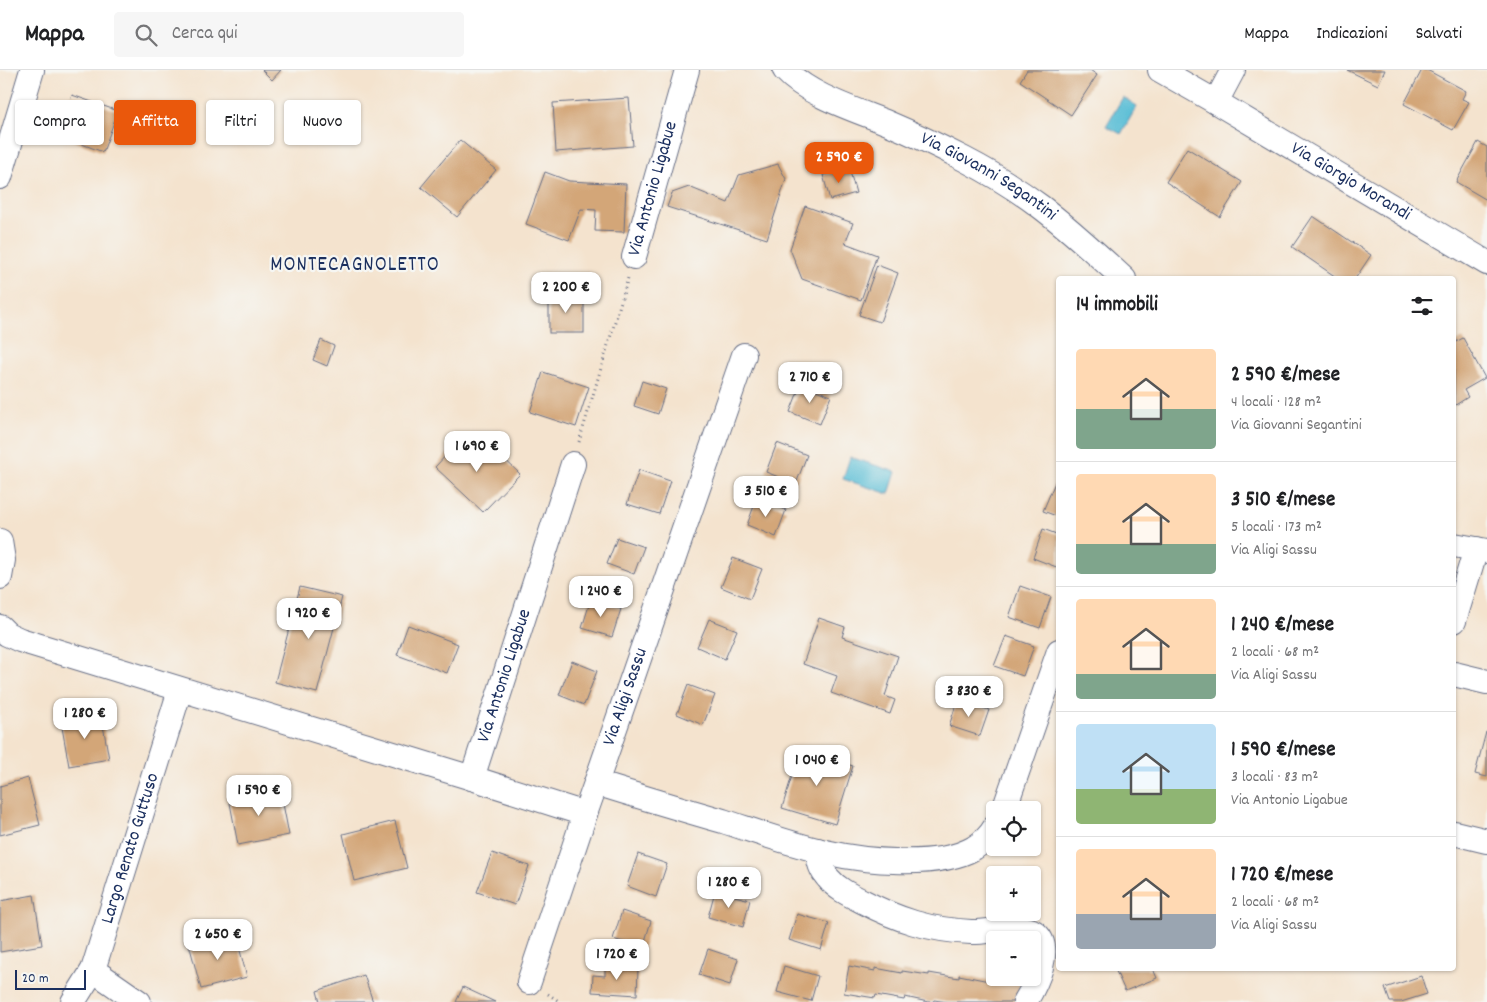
<!DOCTYPE html>
<html lang="it">
<meta charset="utf-8">
<style>
:root{--surface:#fff;--page:#f6f6f6;--text:#202124;--muted:#757577;--line:#e0e0e0;--accent:#ea580c}
body{margin:0;font-family:Dekko,sans-serif;background:var(--page);color:var(--text);height:100vh;display:flex;flex-direction:column;font-size:19px;white-space:nowrap}
*{box-sizing:border-box;margin:0}
p{font-size:16px;color:var(--muted)}
.icon{flex:none;width:28px;height:28px;fill:none;stroke:currentColor;stroke-width:2;stroke-linecap:round;stroke-linejoin:round}
.map{position:relative;flex:1;overflow:hidden}
.drawer{position:absolute;left:1056px;top:206px;width:400px;height:695px;display:flex;flex-direction:column;background:var(--surface);border-radius:5px;box-shadow:0 1px 4px #0004}
.drawer>*{flex:none}
.banner{position:absolute;left:15px;top:30px;width:475px;height:45px;display:flex;gap:10px}
.fabs{position:absolute;left:986px;top:731px;display:grid;gap:10px}
.fabs a{display:grid;place-items:center;width:55px;height:55px;border-radius:5px;background:var(--surface);box-shadow:0 1px 4px #0004;font-size:25px}
.scale{position:absolute;left:15px;bottom:12px;width:71px;box-sizing:border-box;padding-left:5px;border:2px solid #1b2f5e;border-top:0;font-size:14px;line-height:18px;white-space:nowrap;color:#1b2f5e;-webkit-text-stroke:4px #f6f6f2;paint-order:stroke}
.price{position:absolute;translate:-50% -42px;padding:0 11px;border-radius:10px;background:#fff;color:#222;font-size:16px;line-height:32px;filter:drop-shadow(0 1px 2px #0008)}
.price::after{content:'';position:absolute;left:50%;top:30px;width:15px;height:11px;margin-left:-8px;background:inherit;clip-path:polygon(0 0,100% 0,50% 100%)}
.price.on{background:var(--accent);color:#fff}
ul{padding:0;list-style:none}
li{display:flex;align-items:center;gap:15px;height:125px;padding:0 20px}
li+li{border-top:1px solid var(--line)}
li span{display:grid;place-items:center;flex:none;width:140px;height:100px;border-radius:5px;color:#555}
li>.icon{margin-inline-start:auto}
span .icon{width:60px;height:60px;fill:#fffc;stroke-width:1}
li b{font-size:21px}
h2{display:flex;justify-content:space-between;align-items:center;height:60px;padding:0 20px;font-size:21px}
.chip{padding:0 18px;border-radius:5px;background:var(--surface);box-shadow:0 1px 4px #0004;font-size:18px;line-height:45px}
.chip.on{background:var(--accent);color:#fff}
header{display:flex;align-items:center;gap:30px;box-sizing:border-box;height:70px;padding:0 25px;background:var(--surface);border-bottom:1px solid var(--line)}
header strong{font-size:24px}
nav{display:flex;gap:28px;margin-inline-start:auto;font-size:18px}
.search{width:350px;height:45px;background:var(--page);display:flex;align-items:center;gap:12px;box-sizing:border-box;padding:0 18px;border-radius:5px;color:var(--muted);font-size:19px}
.map>svg:first-child{display:block}
</style>
<header>
<strong>Mappa</strong>
<div class="search"><svg class="icon" aria-label="search" viewBox="0 0 24 24"><circle cx="10" cy="10" r="6"/><path d="M15 15l6 6"/></svg>Cerca qui</div>
<nav><a>Mappa</a><a>Indicazioni</a><a>Salvati</a></nav>
</header>
<div class="map">
<svg width="1487" height="932" viewBox="0 0 1487 932">
<rect width="100%" height="100%" fill="#f6f6f2"/>
<filter id="ink" filterUnits="userSpaceOnUse"><feTurbulence type="fractalNoise" baseFrequency=".02" numOctaves="2"/><feDisplacementMap in="SourceGraphic" scale="10" xChannelSelector="R" yChannelSelector="G"/><feConvolveMatrix kernelMatrix="1 2 1 2 8 2 1 2 1" color-interpolation-filters="sRGB"/></filter>
<filter id="wash" filterUnits="userSpaceOnUse"><feTurbulence type="fractalNoise" baseFrequency=".0096" numOctaves="4" result="noise"/><feDisplacementMap in="SourceGraphic" scale="20" xChannelSelector="R" yChannelSelector="G"/><feGaussianBlur stdDeviation="1.12" result="paint"/><feColorMatrix in="noise" values="0 0 0 0 0 0 0 0 0 0 0 0 0 0 0 0 0 1.4 0 .05"/><feComposite in="paint" operator="in"/></filter>
<g filter="url(#wash)">
<rect width="100%" height="100%" fill="#f4e3ce"/>
<g fill="#58bdd5" stroke="#3a769a">
<polygon points="1123,27 1137,36 1121,64 1106,56"/>
<polygon points="850,387 896,402 889,424 843,409"/>
</g>
<g id="blocks">
<g fill="#d3a678">
<polygon points="262,0 281,0 272,10"/>
<polygon points="1027,0 1090,0 1097,5 1071,45 1020,11"/>
<polygon points="1347,0 1385,0 1378,15"/>
<polygon points="1422,0 1427,0 1466,21 1462,29 1469,32 1453,60 1404,34"/>
<polygon points="72,25 118,41 103,82 58,65"/>
<polygon points="629,28 633,76 556,82 553,33"/>
<polygon points="460,70 496,100 457,147 421,117"/>
<polygon points="1478,72 1487,77 1487,130 1456,112"/>
<polygon points="1187,78 1242,112 1220,147 1166,112"/>
<polygon points="778,94 786,109 767,169 667,137 672,123 689,117 728,133 739,105"/>
<polygon points="849,98 856,123 830,130 823,105"/>
<polygon points="545,102 569,111 626,114 624,162 595,161 596,140 581,139 569,170 526,154"/>
<polygon points="805,136 853,153 845,173 877,185 861,230 802,209 790,179"/>
<polygon points="1313,146 1371,185 1355,209 1339,209 1292,177"/>
<polygon points="877,195 898,203 880,252 859,245"/>
<rect x="549" y="226" width="35" height="37"/>
<polygon points="1463,268 1485,308 1464,320 1468,327 1454,336 1454,273"/>
<polygon points="321,270 334,276 327,296 313,290"/>
<polygon points="543,302 589,317 576,357 530,342"/>
<polygon points="642,311 666,319 658,344 634,336"/>
<polygon points="801,314 831,326 820,354 790,342"/>
<polygon points="464,366 489,389 496,381 520,404 483,442 435,397"/>
<polygon points="777,373 807,385 796,414 766,402"/>
<polygon points="639,400 670,411 659,444 627,434"/>
<polygon points="1056,410 1059,411 1059,447 1043,441"/>
<polygon points="757,428 786,440 776,467 747,455"/>
<polygon points="1043,459 1059,465 1059,498 1033,488"/>
<polygon points="617,468 644,477 634,504 607,494"/>
<polygon points="733,488 762,499 750,529 721,517"/>
<polygon points="1020,516 1051,527 1040,558 1009,547"/>
<polygon points="300,517 342,527 317,623 275,612"/>
<polygon points="591,529 621,539 612,567 582,558"/>
<polygon points="819,548 845,557 842,567 898,586 885,626 895,630 890,644 831,623 837,606 803,594"/>
<polygon points="709,549 737,560 725,589 697,577"/>
<polygon points="408,555 458,574 447,603 397,585"/>
<polygon points="1006,566 1034,576 1023,606 994,596"/>
<polygon points="572,591 597,601 584,635 559,625"/>
<polygon points="688,615 715,625 703,655 677,644"/>
<polygon points="958,629 989,640 980,666 949,656"/>
<polygon points="101,644 109,689 69,696 61,652"/>
<polygon points="1486,662 1487,662 1487,707 1475,704"/>
<polygon points="800,680 853,696 835,754 782,738"/>
<polygon points="28,708 40,755 0,765 0,716"/>
<polygon points="280,718 289,765 238,775 229,728"/>
<polygon points="395,751 407,798 354,811 343,764"/>
<polygon points="492,783 529,796 515,835 477,822"/>
<polygon points="638,784 667,794 656,827 627,816"/>
<polygon points="715,821 750,830 743,857 708,847"/>
<polygon points="34,825 42,875 0,882 0,831"/>
<polygon points="622,841 651,851 643,878 613,869"/>
<polygon points="797,844 829,853 821,880 789,870"/>
<polygon points="235,862 247,907 201,919 189,874"/>
<polygon points="708,879 738,889 730,915 699,905"/>
<polygon points="605,896 638,898 637,925 592,922 593,905 605,906"/>
<polygon points="784,896 818,906 811,931 777,922"/>
<polygon points="849,896 875,901 875,898 902,903 902,901 929,905 929,903 959,908 959,905 989,911 989,908 1020,914 1017,932 947,932 934,930 933,932 928,932 905,927 904,930 876,925 875,928 844,923"/>
<polygon points="1115,899 1153,899 1157,908 1125,921"/>
<polygon points="364,905 373,932 320,932 317,921"/>
<polygon points="1421,906 1427,924 1401,932 1390,932 1385,918"/>
<polygon points="463,917 495,932 456,932"/>
</g>
</g>
</g>
<g filter="url(#ink)">
<use href="#blocks" fill-opacity="0" stroke="#676e85" stroke-width="1"/>
<g fill="none" stroke-linecap="round" stroke-linejoin="round">
<defs>
<g id="street">
<path id="s1" d="M785,0C809,26 856,40 888,53C914,64 939,76 964,89C991,103 1017,119 1041,137C1070,159 1097,184 1124,209"/>
<path id="s2" d="M1160,0L1216,32L1487,193"/>
<polyline points="1216,32 1233,0"/>
<polyline points="0,107 32,0"/>
<path id="s3" d="M634,187L687,0"/>
<polyline points="0,471 3,490 0,507"/>
<polyline points="1454,475 1487,481"/>
<polyline points="1454,551 1476,479"/>
<path id="s4" d="M0,557L7,564L20,570L472,708L573,394"/>
<polyline points="1454,604 1487,612"/>
<path d="M472,708L585,744L596,713C638,726 681,739 723,751C757,762 790,774 825,782C863,791 938,799 974,778C982,773 990,766 995,757"/>
<path id="s5" d="M596,713L744,285"/>
<polyline points="1004,740 1059,581"/>
<polyline points="1454,763 1487,771"/>
<path d="M818,780C818,790 821,800 828,808C837,819 850,825 862,831C898,850 929,860 971,862C987,863 1021,853 1034,862C1055,877 1035,916 1025,932"/>
<polyline points="93,900 139,932"/>
<polyline points="529,912 585,744"/>
<path id="s6" d="M73,932L93,900L180,620"/>
</g>
</defs>
<use href="#street" stroke="#676e85" stroke-width="26"/>
<g stroke="#676e85" stroke-width="3" stroke-dasharray="1 4" stroke-linecap="butt">
<polyline points="579,372 628,208"/>
<polyline points="548,924 560,932"/>
</g>
<use href="#street" stroke="#fff" stroke-width="24"/>
</g>
</g>
<g text-anchor="middle" dominant-baseline="central" stroke-width="4.5" stroke-linejoin="round" paint-order="stroke">
<g font-size="19" fill="#1b2f5e" stroke="#f6f6f2">
<text stroke="none"><textPath href="#s1" startOffset="231">Via Giovanni Segantini</textPath></text>
<text stroke="none"><textPath href="#s2" startOffset="221">Via Giorgio Morandi</textPath></text>
<text stroke="none"><textPath href="#s3" startOffset="71">Via Antonio Ligabue</textPath></text>
<text stroke="none"><textPath href="#s4" startOffset="604">Via Antonio Ligabue</textPath></text>
<text stroke="none"><textPath href="#s5" startOffset="91">Via Aligi Sassu</textPath></text>
<text stroke="none"><textPath href="#s6" startOffset="165">Largo Renato Guttuso</textPath></text>
</g>
<g font-size="21" letter-spacing="1" fill="#1b2f5e" stroke="#f6f6f2">
<text x="355" y="196">MONTECAGNOLETTO</text>
</g>
</g>
</svg>
<div class="fabs">
<a><svg class="icon" aria-label="locate" viewBox="0 0 24 24"><circle cx="12" cy="12" r="6"/><path d="M12 2v4M12 18v4M2 12h4M18 12h4"/></svg></a>
<a>+</a>
<a>−</a>
</div>
<div class="scale">20 m</div>
<b class="price on" style="left:839px;top:114px">2 590 €</b>
<b class="price" style="left:566px;top:244px">2 200 €</b>
<b class="price" style="left:810px;top:334px">2 710 €</b>
<b class="price" style="left:477px;top:403px">1 690 €</b>
<b class="price" style="left:766px;top:448px">3 510 €</b>
<b class="price" style="left:601px;top:548px">1 240 €</b>
<b class="price" style="left:309px;top:570px">1 920 €</b>
<b class="price" style="left:969px;top:648px">3 830 €</b>
<b class="price" style="left:85px;top:670px">1 280 €</b>
<b class="price" style="left:817px;top:717px">1 040 €</b>
<b class="price" style="left:259px;top:747px">1 590 €</b>
<b class="price" style="left:729px;top:839px">1 280 €</b>
<b class="price" style="left:218px;top:891px">2 650 €</b>
<b class="price" style="left:617px;top:911px">1 720 €</b>
<div class="banner">
<a class="chip">Compra</a>
<a class="chip on">Affitta</a>
<a class="chip">Filtri</a>
<a class="chip">Nuovo</a>
</div>
<section class="drawer">
<h2>14 immobili<svg class="icon" aria-label="filters" viewBox="0 0 24 24"><path d="M4 7h16M4 17h16"/><circle cx="9" cy="7" r="2"/><circle cx="15" cy="17" r="2"/></svg></h2>
<ul>
<li><span style="background:linear-gradient(#ffd9b3 60%,#7fa58c 0)"><svg class="icon" aria-label="home" viewBox="0 0 24 24"><path d="M3 11l9-7 9 7M6 9v11h12V9"/></svg></span><div><b>2 590 €/mese</b><p>4 locali · 128 m²</p><p>Via Giovanni Segantini</p></div></li>
<li><span style="background:linear-gradient(#ffd9b3 70%,#7fa58c 0)"><svg class="icon" aria-label="home" viewBox="0 0 24 24"><path d="M3 11l9-7 9 7M6 9v11h12V9"/></svg></span><div><b>3 510 €/mese</b><p>5 locali · 173 m²</p><p>Via Aligi Sassu</p></div></li>
<li><span style="background:linear-gradient(#ffd9b3 75%,#7fa58c 0)"><svg class="icon" aria-label="home" viewBox="0 0 24 24"><path d="M3 11l9-7 9 7M6 9v11h12V9"/></svg></span><div><b>1 240 €/mese</b><p>2 locali · 68 m²</p><p>Via Aligi Sassu</p></div></li>
<li><span style="background:linear-gradient(#bfe0f5 65%,#8fb573 0)"><svg class="icon" aria-label="home" viewBox="0 0 24 24"><path d="M3 11l9-7 9 7M6 9v11h12V9"/></svg></span><div><b>1 590 €/mese</b><p>3 locali · 83 m²</p><p>Via Antonio Ligabue</p></div></li>
<li><span style="background:linear-gradient(#ffd9b3 65%,#9aa5b1 0)"><svg class="icon" aria-label="home" viewBox="0 0 24 24"><path d="M3 11l9-7 9 7M6 9v11h12V9"/></svg></span><div><b>1 720 €/mese</b><p>2 locali · 68 m²</p><p>Via Aligi Sassu</p></div></li>
</ul>
</section>
</div>
